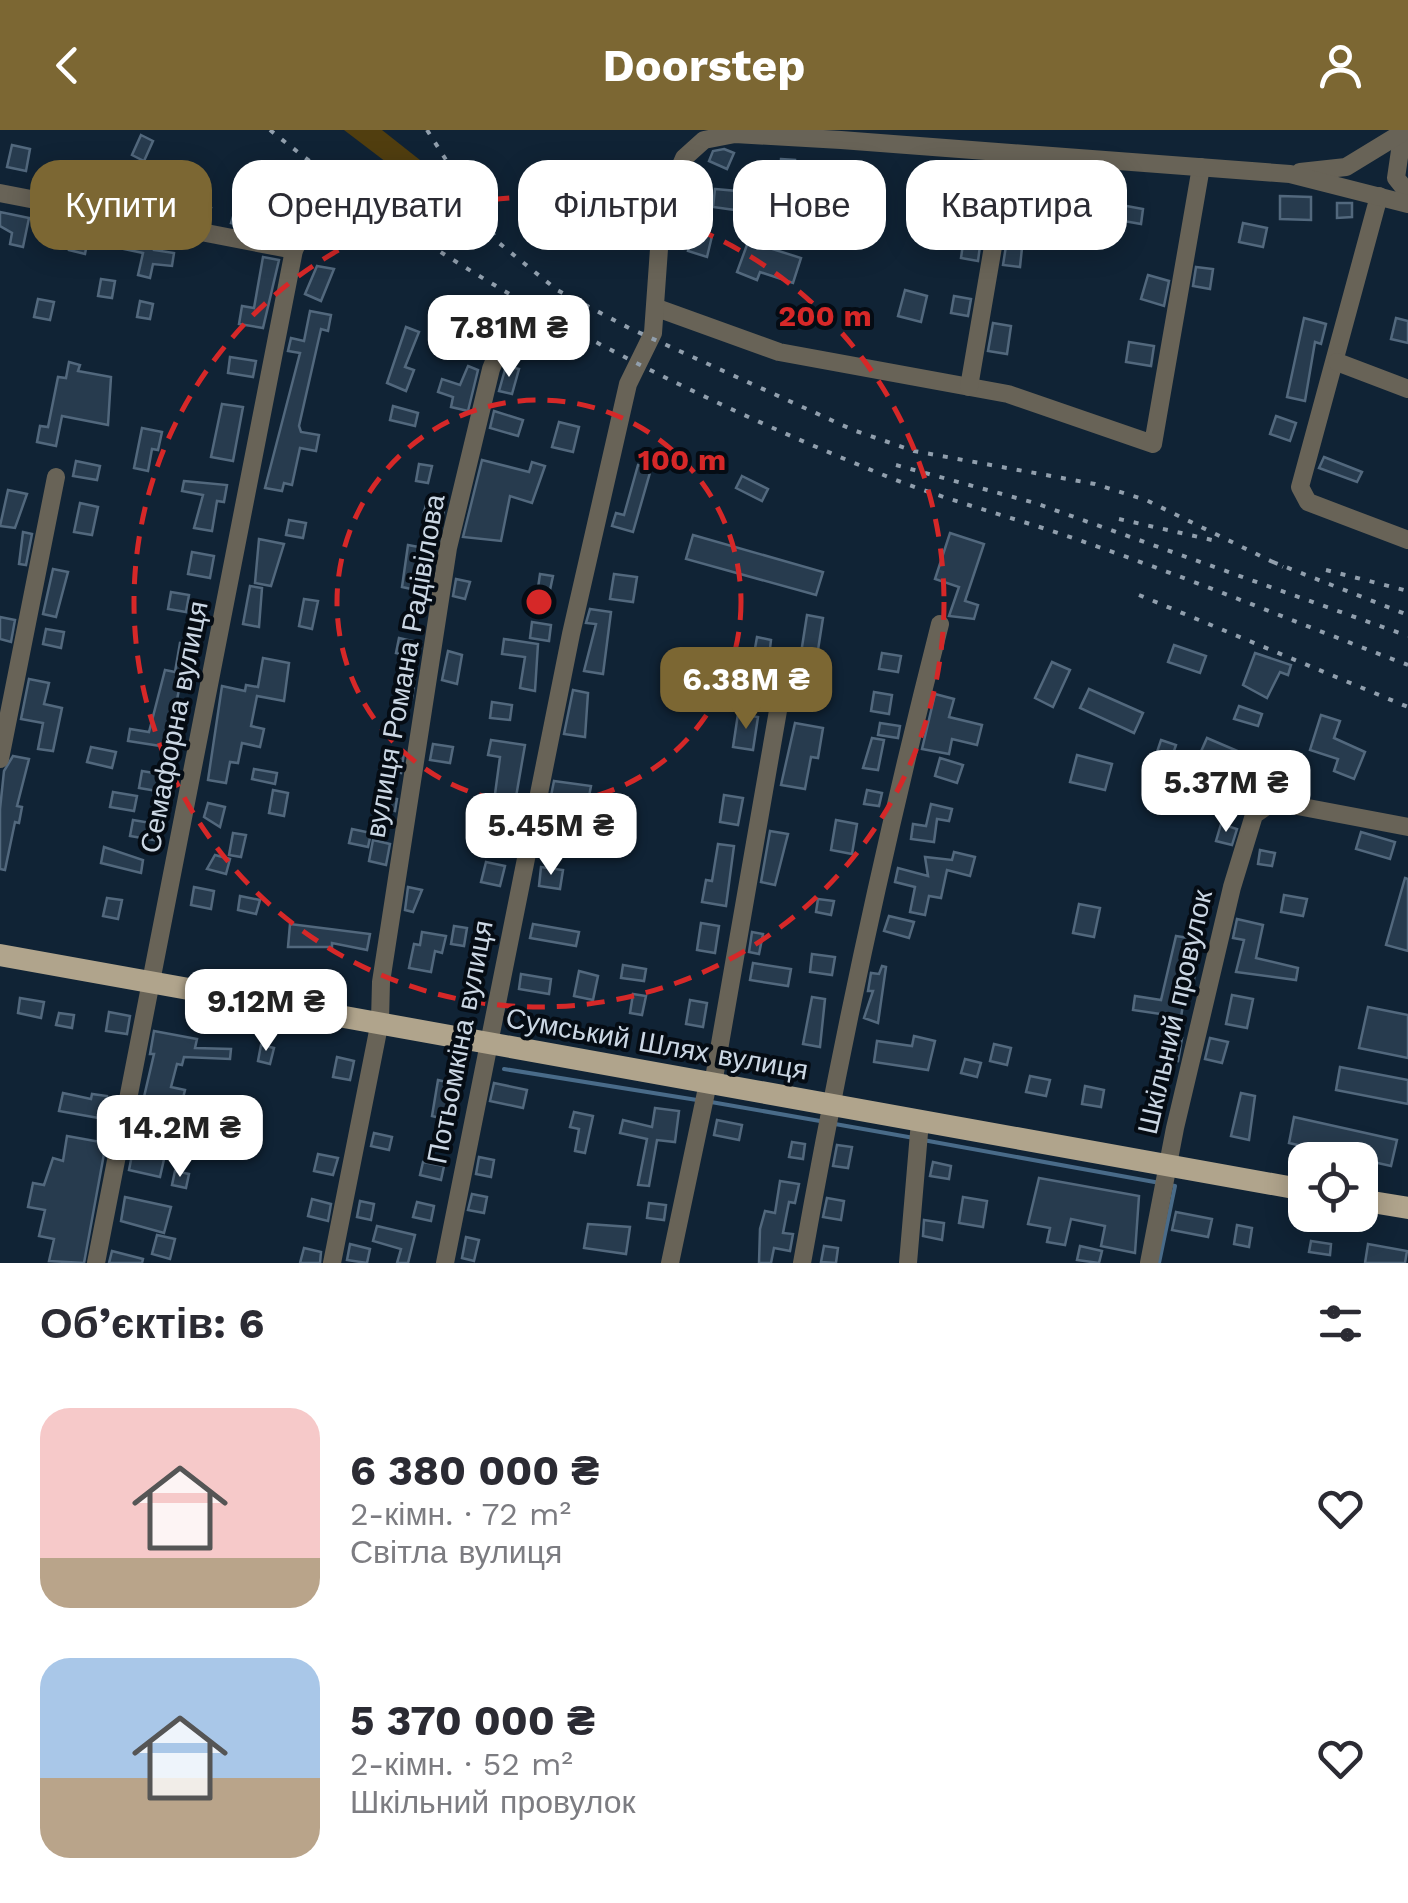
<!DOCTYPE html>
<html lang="uk">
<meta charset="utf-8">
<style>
:root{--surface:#fff;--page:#f2f2f3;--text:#2b2b33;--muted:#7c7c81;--accent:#7c6733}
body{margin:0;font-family:"Work Sans",sans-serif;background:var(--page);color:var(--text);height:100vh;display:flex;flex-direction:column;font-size:38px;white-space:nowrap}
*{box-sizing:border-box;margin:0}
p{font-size:32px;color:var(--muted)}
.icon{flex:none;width:55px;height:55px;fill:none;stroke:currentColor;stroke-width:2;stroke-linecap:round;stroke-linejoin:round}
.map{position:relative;height:1133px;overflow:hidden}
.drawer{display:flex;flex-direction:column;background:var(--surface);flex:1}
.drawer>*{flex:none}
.banner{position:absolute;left:30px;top:30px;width:1350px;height:90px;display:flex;gap:20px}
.tools{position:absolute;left:1288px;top:1012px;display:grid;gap:20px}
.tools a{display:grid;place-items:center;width:90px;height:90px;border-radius:20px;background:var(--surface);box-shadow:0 5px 25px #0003;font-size:50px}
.price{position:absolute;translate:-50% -85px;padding:0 22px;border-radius:20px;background:#fff;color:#222;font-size:32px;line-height:65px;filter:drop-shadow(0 2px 5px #0008)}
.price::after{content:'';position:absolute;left:50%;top:60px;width:30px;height:22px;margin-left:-15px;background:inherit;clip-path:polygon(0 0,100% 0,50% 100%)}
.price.active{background:var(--accent);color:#fff}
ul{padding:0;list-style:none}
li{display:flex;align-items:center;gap:30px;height:250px;padding:0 40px}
li span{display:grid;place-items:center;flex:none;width:280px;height:200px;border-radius:30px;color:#555}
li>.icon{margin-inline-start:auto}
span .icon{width:120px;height:120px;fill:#fffc;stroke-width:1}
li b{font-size:42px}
h2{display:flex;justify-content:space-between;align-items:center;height:120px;padding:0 40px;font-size:42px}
.pill{padding:0 35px;border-radius:30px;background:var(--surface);box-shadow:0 5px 25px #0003;font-size:35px;line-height:90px}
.pill.active{background:var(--accent);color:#fff}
header{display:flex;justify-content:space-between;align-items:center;height:130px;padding:0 40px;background:var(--accent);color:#fff;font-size:45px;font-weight:700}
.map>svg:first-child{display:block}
</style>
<header><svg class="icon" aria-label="back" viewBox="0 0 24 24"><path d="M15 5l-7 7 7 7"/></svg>Doorstep<svg class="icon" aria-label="person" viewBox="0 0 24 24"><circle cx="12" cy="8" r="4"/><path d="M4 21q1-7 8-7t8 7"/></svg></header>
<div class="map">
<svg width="1408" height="1133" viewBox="0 0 1408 1133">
<rect width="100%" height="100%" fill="#102335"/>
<polygon fill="#513e0f" points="344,0 382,0 444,49 432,67"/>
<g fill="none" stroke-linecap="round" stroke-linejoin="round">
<g stroke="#496b89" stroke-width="4">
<polyline points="504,939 697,970"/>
<polyline points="711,972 820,991"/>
<polyline points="835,994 914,1008"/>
<polyline points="923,1010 1160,1053"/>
<polyline points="1159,1133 1175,1056 1169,1055"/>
</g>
</g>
<g fill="#273b4e" stroke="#52687d" stroke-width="2.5">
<polygon points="141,5 153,11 144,31 132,25"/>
<polygon points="12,15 30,19 26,41 7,37"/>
<polygon points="724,19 734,23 727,39 709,31 713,21"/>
<polygon points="781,29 795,30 793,53 779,52"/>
<polygon points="840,32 856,33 854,54 838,52"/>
<polygon points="135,37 180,51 172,68 129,54"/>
<polygon points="961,43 984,47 980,68 957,64"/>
<polygon points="1018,43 1038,45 1035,67 1015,65"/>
<polygon points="96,48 111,51 108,68 93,65"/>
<polygon points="715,59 737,61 735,80 713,77"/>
<polygon points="1280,66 1311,67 1311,90 1280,89"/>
<polygon points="1337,73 1352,73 1352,87 1337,88"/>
<polygon points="195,74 211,78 207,90 191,87"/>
<polygon points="1121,75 1143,79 1141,94 1118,90"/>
<polygon points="236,77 272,87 267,102 231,93"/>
<polygon points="0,82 29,88 23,117 10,114 12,103 0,96"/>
<polygon points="1243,93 1267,98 1263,117 1239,112"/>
<polygon points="74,95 90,98 85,124 69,120"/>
<polygon points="694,101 712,106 707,127 688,121"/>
<polygon points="751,104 772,111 769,118 801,128 793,153 760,142 757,150 737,142"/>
<polygon points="126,107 155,112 154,120 174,123 172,136 153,134 150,148 138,145 143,123 124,119"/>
<polygon points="963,114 980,116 978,131 961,128"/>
<polygon points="1006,116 1022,118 1020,137 1003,135"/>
<polygon points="263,127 279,130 263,198 239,194 242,176 254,178"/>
<polygon points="317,136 334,139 321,171 305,164"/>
<polygon points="1196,137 1213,139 1210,159 1193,156"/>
<polygon points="1148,145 1169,151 1164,176 1141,169"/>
<polygon points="101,149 115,151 112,168 98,166"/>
<polygon points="905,160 927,166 921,192 898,186"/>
<polygon points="954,166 971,169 968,186 951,183"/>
<polygon points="38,169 54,172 50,190 34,187"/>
<polygon points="140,171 153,174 150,189 137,187"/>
<polygon points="310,181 331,185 328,201 321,199 299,296 301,302 319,305 316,321 300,318 292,355 284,353 282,361 265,358 300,223 288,221 291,208 304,211"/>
<polygon points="1304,188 1326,194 1321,214 1315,212 1305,271 1287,267"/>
<polygon points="1396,188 1408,191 1408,213 1391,209"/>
<polygon points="993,193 1011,196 1007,224 988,221"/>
<polygon points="406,197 419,202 405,237 414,240 406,261 387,253"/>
<polygon points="1129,212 1154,216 1151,236 1126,232"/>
<polygon points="230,227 256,231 253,247 228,243"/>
<polygon points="69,232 80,235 78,241 111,247 108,295 62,286 56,316 37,312 40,296 48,297 58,247 66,248"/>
<polygon points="468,236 478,240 468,281 451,277 453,267 438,262 442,249 460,255"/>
<polygon points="506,236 519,239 512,264 499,261"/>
<polygon points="222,274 243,277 233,331 211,327"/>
<polygon points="393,276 418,283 415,296 390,290"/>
<polygon points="494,281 523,290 518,306 490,298"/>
<polygon points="1276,286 1296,293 1290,311 1270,304"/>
<polygon points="559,292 579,297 573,322 552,317"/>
<polygon points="142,298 162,302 158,320 152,319 148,341 134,338"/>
<polygon points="1324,327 1362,342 1357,352 1319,338"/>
<polygon points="482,330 529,342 532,332 545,336 532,373 510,366 501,411 463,407"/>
<polygon points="76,331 100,336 97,350 73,346"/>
<polygon points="419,334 432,336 428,353 416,351"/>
<polygon points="638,335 651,339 633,402 612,396 616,383 624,385"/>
<polygon points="742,346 768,359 762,371 736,358"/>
<polygon points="184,351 227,355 224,372 217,371 212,401 194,398 203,365 182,361"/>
<polygon points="8,360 27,364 15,398 0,396"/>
<polygon points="427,371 445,375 443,385 424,382"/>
<polygon points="80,373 98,377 92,405 74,402"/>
<polygon points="289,390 306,393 303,408 286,405"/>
<polygon points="23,402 32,404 26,435 19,434"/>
<polygon points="950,403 984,414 965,471 978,475 974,489 949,486 959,457 935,449"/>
<polygon points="693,405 823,442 816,465 686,429"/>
<polygon points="259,409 284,414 271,456 255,453"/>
<polygon points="408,415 424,418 417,447 428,450 425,462 402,457"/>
<polygon points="192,422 214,426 210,448 188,444"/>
<polygon points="53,439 68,442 56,487 43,484"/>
<polygon points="540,444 553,446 550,460 538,458"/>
<polygon points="614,444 637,447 633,472 610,469"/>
<polygon points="456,449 470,452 465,469 453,466"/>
<polygon points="250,456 262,458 259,497 243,494"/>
<polygon points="171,462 189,465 186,482 168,479"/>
<polygon points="304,469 318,471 312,499 299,496"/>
<polygon points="590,479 611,482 603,544 584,541 596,494 586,493"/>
<polygon points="807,485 823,488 815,539 799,536"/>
<polygon points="0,487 15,490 11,512 0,509"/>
<polygon points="532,492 551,495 549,511 530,508"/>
<polygon points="46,499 64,502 61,518 43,514"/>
<polygon points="757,507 771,510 769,527 754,524"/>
<polygon points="399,508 421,513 418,528 396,523"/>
<polygon points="504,509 538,514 535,561 520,558 525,527 502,524"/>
<polygon points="180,513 197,515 187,562 179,560 167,617 128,611 130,599 149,602 165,540 175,542"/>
<polygon points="1174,515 1206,526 1200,543 1168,532"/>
<polygon points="448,521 462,525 457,554 442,550"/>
<polygon points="882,523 901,526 898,542 879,539"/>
<polygon points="1255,523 1291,535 1288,545 1280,542 1267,568 1243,555"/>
<polygon points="263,528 289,533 284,571 257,566 251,596 264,599 260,617 242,613 238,633 230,632 226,653 208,650 222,556 245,561 246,555 258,557"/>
<polygon points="1052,532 1070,540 1053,577 1035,568"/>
<polygon points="743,544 766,548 764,566 740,562"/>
<polygon points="399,545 415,548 412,568 395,565"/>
<polygon points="29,549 49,553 44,574 62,578 53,621 38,619 43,593 21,589"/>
<polygon points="1089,559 1143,583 1134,603 1080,578"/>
<polygon points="573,560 588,563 585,607 564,604"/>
<polygon points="874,562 892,565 889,584 871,581"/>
<polygon points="935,564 954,569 949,587 982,595 977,615 952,609 949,624 922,619"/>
<polygon points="492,572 512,575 510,590 490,588"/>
<polygon points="1239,576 1262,584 1258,596 1234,589"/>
<polygon points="738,584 758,587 753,620 733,617"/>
<polygon points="1321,585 1340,591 1334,608 1365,622 1354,649 1334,641 1338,629 1310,620"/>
<polygon points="795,593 823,598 818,628 811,627 805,659 781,655"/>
<polygon points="880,593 900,596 898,608 878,605"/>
<polygon points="872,608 884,610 878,640 863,638"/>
<polygon points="1207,608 1249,626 1241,644 1199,626"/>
<polygon points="491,610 525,615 516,667 495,664 500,627 488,625"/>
<polygon points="1161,610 1176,615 1171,630 1156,625"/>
<polygon points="433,614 453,617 450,633 430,630"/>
<polygon points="91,617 116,622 112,638 87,632"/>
<polygon points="385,620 404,623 401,643 381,639"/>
<polygon points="1077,625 1112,634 1105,660 1070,652"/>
<polygon points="13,626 29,629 17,676 22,677 19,693 15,692 5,740 0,739 0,679 4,641"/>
<polygon points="940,628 963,635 957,653 935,646"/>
<polygon points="254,639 277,643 275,654 252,649"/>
<polygon points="142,641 160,644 157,661 139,658"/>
<polygon points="554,651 591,656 587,677 550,671"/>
<polygon points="1157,655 1173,659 1171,671 1154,667"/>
<polygon points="273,660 288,663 284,686 269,683"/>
<polygon points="867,660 882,663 879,676 864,674"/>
<polygon points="113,662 137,666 134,681 110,677"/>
<polygon points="376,665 397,669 395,681 374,677"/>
<polygon points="724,665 743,668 738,695 720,692"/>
<polygon points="208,673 225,677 220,697 204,687"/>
<polygon points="931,674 952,679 949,691 937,689 934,712 911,709 913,694 926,696"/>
<polygon points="498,689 516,693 511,717 493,714"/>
<polygon points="133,690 157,694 154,710 130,706"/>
<polygon points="836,690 857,694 852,724 831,720"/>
<polygon points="546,694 578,699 575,716 542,711"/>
<polygon points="1221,694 1237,699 1232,715 1216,711"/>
<polygon points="352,699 371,703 368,717 349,713"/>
<polygon points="770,701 788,704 775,755 761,752"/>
<polygon points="1361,702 1395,712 1390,729 1356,719"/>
<polygon points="233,703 246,705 241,727 229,725"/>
<polygon points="373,710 390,714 386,735 369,731"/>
<polygon points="718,714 734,716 726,776 702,772 706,750 712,751"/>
<polygon points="104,717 143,730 141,743 101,733"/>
<polygon points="1260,720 1275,723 1272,736 1258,734"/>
<polygon points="954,722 975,727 970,746 947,740 941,768 929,766 925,785 910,782 915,757 895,752 898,738 928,746 925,727 952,730"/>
<polygon points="215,725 230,729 226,744 207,739"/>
<polygon points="486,732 505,736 500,756 481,752"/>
<polygon points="541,737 563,740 560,759 539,756"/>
<polygon points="1405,748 1408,749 1408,821 1386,815"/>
<polygon points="194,757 214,761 211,779 191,775"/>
<polygon points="408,757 422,760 413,782 405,780"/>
<polygon points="1284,765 1307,769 1303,786 1281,782"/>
<polygon points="240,766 260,770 256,784 238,780"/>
<polygon points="107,768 122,770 118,789 103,786"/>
<polygon points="818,769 834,771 831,785 816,782"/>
<polygon points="1079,774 1100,778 1094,807 1073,803"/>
<polygon points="889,786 914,792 909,808 884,801"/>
<polygon points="1237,789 1263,795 1256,828 1298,838 1296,850 1236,842 1244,810 1233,808"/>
<polygon points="701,793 719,796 715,823 697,820"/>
<polygon points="290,794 370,804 367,820 332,813 332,817 288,817"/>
<polygon points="533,794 579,802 576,816 530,808"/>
<polygon points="454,796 467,798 464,816 451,814"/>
<polygon points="422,802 446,806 442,823 435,821 431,842 409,838 414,814 420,815"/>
<polygon points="752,802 763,804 759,824 749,822"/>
<polygon points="1176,806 1202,810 1191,864 1185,863 1181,887 1133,880 1135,866 1161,870"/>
<polygon points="812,824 835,827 832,845 810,842"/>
<polygon points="753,833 791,839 788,856 750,850"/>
<polygon points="623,835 646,839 644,851 621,848"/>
<polygon points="882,836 886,837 878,893 864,888 873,861 868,861 871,843 879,844"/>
<polygon points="579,841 598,846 593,870 574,866"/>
<polygon points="521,844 551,849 549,864 519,859"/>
<polygon points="633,864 646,866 642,885 630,883"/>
<polygon points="1232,865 1253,869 1247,898 1226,894"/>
<polygon points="812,867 825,869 820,917 803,914"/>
<polygon points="20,868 44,872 41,888 18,883"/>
<polygon points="690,870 707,873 703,897 686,894"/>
<polygon points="1368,877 1408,885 1408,928 1359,918"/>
<polygon points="109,882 130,886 127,904 106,901"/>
<polygon points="59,883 74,885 72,898 56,895"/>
<polygon points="154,901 197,909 195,918 231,919 230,929 184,927 182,935 177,934 171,957 185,960 182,972 169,970 163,998 177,1001 173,1017 167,1016 160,1047 129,1040 133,1020 150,1023 154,1003 137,997 154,924 150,924"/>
<polygon points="1163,905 1182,908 1178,931 1159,928"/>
<polygon points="914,906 935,911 928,940 874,932 877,911 912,916"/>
<polygon points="1210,908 1228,912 1222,933 1205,929"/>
<polygon points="994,914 1011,918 1007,935 990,931"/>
<polygon points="261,915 274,918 270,934 258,931"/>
<polygon points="337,927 354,931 350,950 333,947"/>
<polygon points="965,929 981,933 977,947 961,943"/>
<polygon points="1340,937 1408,950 1408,974 1336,960"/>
<polygon points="1030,946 1050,950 1046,966 1026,962"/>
<polygon points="438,950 459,955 449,990 432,986"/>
<polygon points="494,953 527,960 523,978 490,971"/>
<polygon points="1085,956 1104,960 1101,977 1082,974"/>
<polygon points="63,963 91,969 92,964 107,966 107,972 112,973 110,990 59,981"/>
<polygon points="1241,963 1255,966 1249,1010 1231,1006"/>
<polygon points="655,978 679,981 675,1012 657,1010 649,1056 638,1055 647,1009 620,1003 623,990 652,997"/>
<polygon points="574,982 593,986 585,1023 575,1021 579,999 570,997"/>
<polygon points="1294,987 1397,1010 1391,1036 1289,1013"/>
<polygon points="717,990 742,995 739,1010 714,1005"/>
<polygon points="374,1003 392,1007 389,1020 371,1016"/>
<polygon points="67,1006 106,1013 84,1133 49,1131 54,1109 39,1106 45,1080 28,1077 33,1053 44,1055 53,1028 63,1031"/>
<polygon points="792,1012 805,1014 803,1029 789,1027"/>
<polygon points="837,1015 852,1017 848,1038 833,1036"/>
<polygon points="318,1024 338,1028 333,1045 314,1041"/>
<polygon points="479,1027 494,1030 491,1047 476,1044"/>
<polygon points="423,1032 444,1036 441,1050 420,1045"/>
<polygon points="933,1032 951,1036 949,1049 930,1046"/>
<polygon points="175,1041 189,1044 186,1058 172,1055"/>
<polygon points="1039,1048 1139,1066 1135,1123 1101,1116 1105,1096 1071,1089 1065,1115 1047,1112 1050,1098 1028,1094"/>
<polygon points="780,1051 799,1054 795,1073 789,1072 783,1103 793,1104 790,1121 774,1118 771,1133 759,1133 760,1099 765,1081 775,1083"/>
<polygon points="472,1064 487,1067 484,1083 468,1080"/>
<polygon points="125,1067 171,1077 164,1103 121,1091"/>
<polygon points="963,1067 987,1071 983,1097 959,1093"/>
<polygon points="827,1068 844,1071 841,1090 823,1087"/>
<polygon points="312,1069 331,1074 328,1091 308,1086"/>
<polygon points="360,1071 374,1074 371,1090 357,1087"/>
<polygon points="417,1072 434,1076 431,1091 413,1087"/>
<polygon points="649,1073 666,1075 664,1090 647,1088"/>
<polygon points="1176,1082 1212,1089 1208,1107 1172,1100"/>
<polygon points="924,1090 944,1093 942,1110 923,1106"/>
<polygon points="588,1094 630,1097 626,1124 584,1118"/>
<polygon points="1237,1095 1252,1098 1249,1117 1234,1114"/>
<polygon points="377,1096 415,1105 408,1133 397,1133 401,1119 373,1111"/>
<polygon points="157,1105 175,1109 170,1129 152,1124"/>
<polygon points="466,1107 479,1110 474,1131 462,1128"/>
<polygon points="1311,1111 1331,1114 1330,1125 1309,1122"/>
<polygon points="350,1114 370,1119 367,1133 347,1130"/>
<polygon points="1368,1114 1407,1121 1405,1133 1365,1133"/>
<polygon points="824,1116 838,1118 836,1133 821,1132"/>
<polygon points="1080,1116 1102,1121 1099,1133 1077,1130"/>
<polygon points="304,1118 321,1122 320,1133 300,1133"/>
<polygon points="112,1121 143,1129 142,1133 109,1133"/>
</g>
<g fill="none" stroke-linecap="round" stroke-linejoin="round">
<g stroke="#686357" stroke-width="18">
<polyline points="1403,0 1396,48 1408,63"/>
<polyline points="1300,42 1346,37 1400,4"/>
<polyline points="0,63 294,120"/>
<polyline points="1379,66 1300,357 1308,372 1408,410"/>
<polyline points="657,178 779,222 1008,264 1153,314 1201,37"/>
<polyline points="1337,232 1408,259"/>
<polyline points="969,257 1009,23"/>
<polyline points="0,629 56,347"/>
<polyline points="713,954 787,529"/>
<polyline points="96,1133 294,120 318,75"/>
<polyline points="332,1133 380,891 381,852 448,418 491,239 502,212 517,203"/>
<polyline points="445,1133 571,504 628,254 653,203 660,105 667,67 684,28 704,10 735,4 841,10 1290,44 1408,74"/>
<polyline points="670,1133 708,953"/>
<path d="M802,1133C840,918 886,706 940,494"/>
<polyline points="908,1133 920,991"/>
<polyline points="1149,1133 1175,998 1232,757 1254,685 1268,675 1287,674 1408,697"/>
</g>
<g stroke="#b0a48c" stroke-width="22">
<polyline points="0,825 1305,1060"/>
<polyline points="1360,1070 1408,1078"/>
</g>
<g stroke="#919fad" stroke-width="4" stroke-dasharray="5 10" stroke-linecap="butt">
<path d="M270,0C452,147 665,256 881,344C949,372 1021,389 1090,414C1197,451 1302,495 1408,535"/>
<polyline points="427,0 499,113 557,160 629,198 853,300 914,321 1095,354 1146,370 1283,437"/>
<polyline points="896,335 1035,373 1408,506"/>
<polyline points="1119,389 1212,410"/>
<polyline points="1273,432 1408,485"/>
<polyline points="1326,440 1408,461"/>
<polyline points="1139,465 1408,577"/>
</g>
</g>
<g fill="none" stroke="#d62828" stroke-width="5" stroke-dasharray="18 12">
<circle cx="539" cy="472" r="202"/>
<circle cx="539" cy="472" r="405"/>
</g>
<g text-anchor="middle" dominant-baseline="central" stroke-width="8" stroke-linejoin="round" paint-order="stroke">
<g font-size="28" fill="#cbd7e4" stroke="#050c14">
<text transform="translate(405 536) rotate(-80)">вулиця Романа Радівілова</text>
<text transform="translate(174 597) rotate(-79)">Семафорна вулиця</text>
<text transform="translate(1175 882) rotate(-77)">Шкільний провулок</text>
<text transform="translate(460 912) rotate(-79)">Потьомкіна вулиця</text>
<text transform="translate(657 914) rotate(10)">Сумський Шлях вулиця</text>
</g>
</g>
<circle cx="539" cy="472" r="15" fill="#d62828" stroke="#050c14" stroke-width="5"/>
<g font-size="30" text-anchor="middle" font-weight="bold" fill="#d62828" stroke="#050c14" stroke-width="8" stroke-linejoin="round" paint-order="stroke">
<text x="825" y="196">200 m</text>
<text x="682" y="340">100 m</text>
</g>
</svg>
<div class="tools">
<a><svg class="icon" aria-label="locate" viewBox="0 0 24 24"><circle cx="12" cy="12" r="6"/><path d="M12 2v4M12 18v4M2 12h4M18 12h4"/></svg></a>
</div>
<b class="price" style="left:509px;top:250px">7.81M ₴</b>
<b class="price active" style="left:746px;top:602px">6.38M ₴</b>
<b class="price" style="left:1226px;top:705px">5.37M ₴</b>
<b class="price" style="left:551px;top:748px">5.45M ₴</b>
<b class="price" style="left:266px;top:924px">9.12M ₴</b>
<b class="price" style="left:180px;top:1050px">14.2M ₴</b>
<div class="banner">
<a class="pill active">Купити</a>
<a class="pill">Орендувати</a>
<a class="pill">Фільтри</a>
<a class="pill">Нове</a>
<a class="pill">Квартира</a>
</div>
</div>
<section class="drawer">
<h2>Об’єктів: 6<svg class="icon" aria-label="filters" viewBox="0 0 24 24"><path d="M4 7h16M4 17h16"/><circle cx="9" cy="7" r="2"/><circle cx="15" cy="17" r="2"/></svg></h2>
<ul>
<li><span style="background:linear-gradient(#f6c9c9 75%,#b9a48a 0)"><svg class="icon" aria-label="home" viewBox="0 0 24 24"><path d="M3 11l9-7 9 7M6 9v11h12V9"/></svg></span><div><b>6 380 000 ₴</b><p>2-кімн. · 72 m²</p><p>Світла вулиця</p></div><svg class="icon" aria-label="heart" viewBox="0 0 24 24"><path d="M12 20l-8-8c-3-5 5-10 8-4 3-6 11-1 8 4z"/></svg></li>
<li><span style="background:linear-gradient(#a9c7e8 60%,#b9a48a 0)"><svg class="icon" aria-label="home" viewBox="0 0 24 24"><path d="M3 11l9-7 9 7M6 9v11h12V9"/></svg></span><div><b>5 370 000 ₴</b><p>2-кімн. · 52 m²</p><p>Шкільний провулок</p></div><svg class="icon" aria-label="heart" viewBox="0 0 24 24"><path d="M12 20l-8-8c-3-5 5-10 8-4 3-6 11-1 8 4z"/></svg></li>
</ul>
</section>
